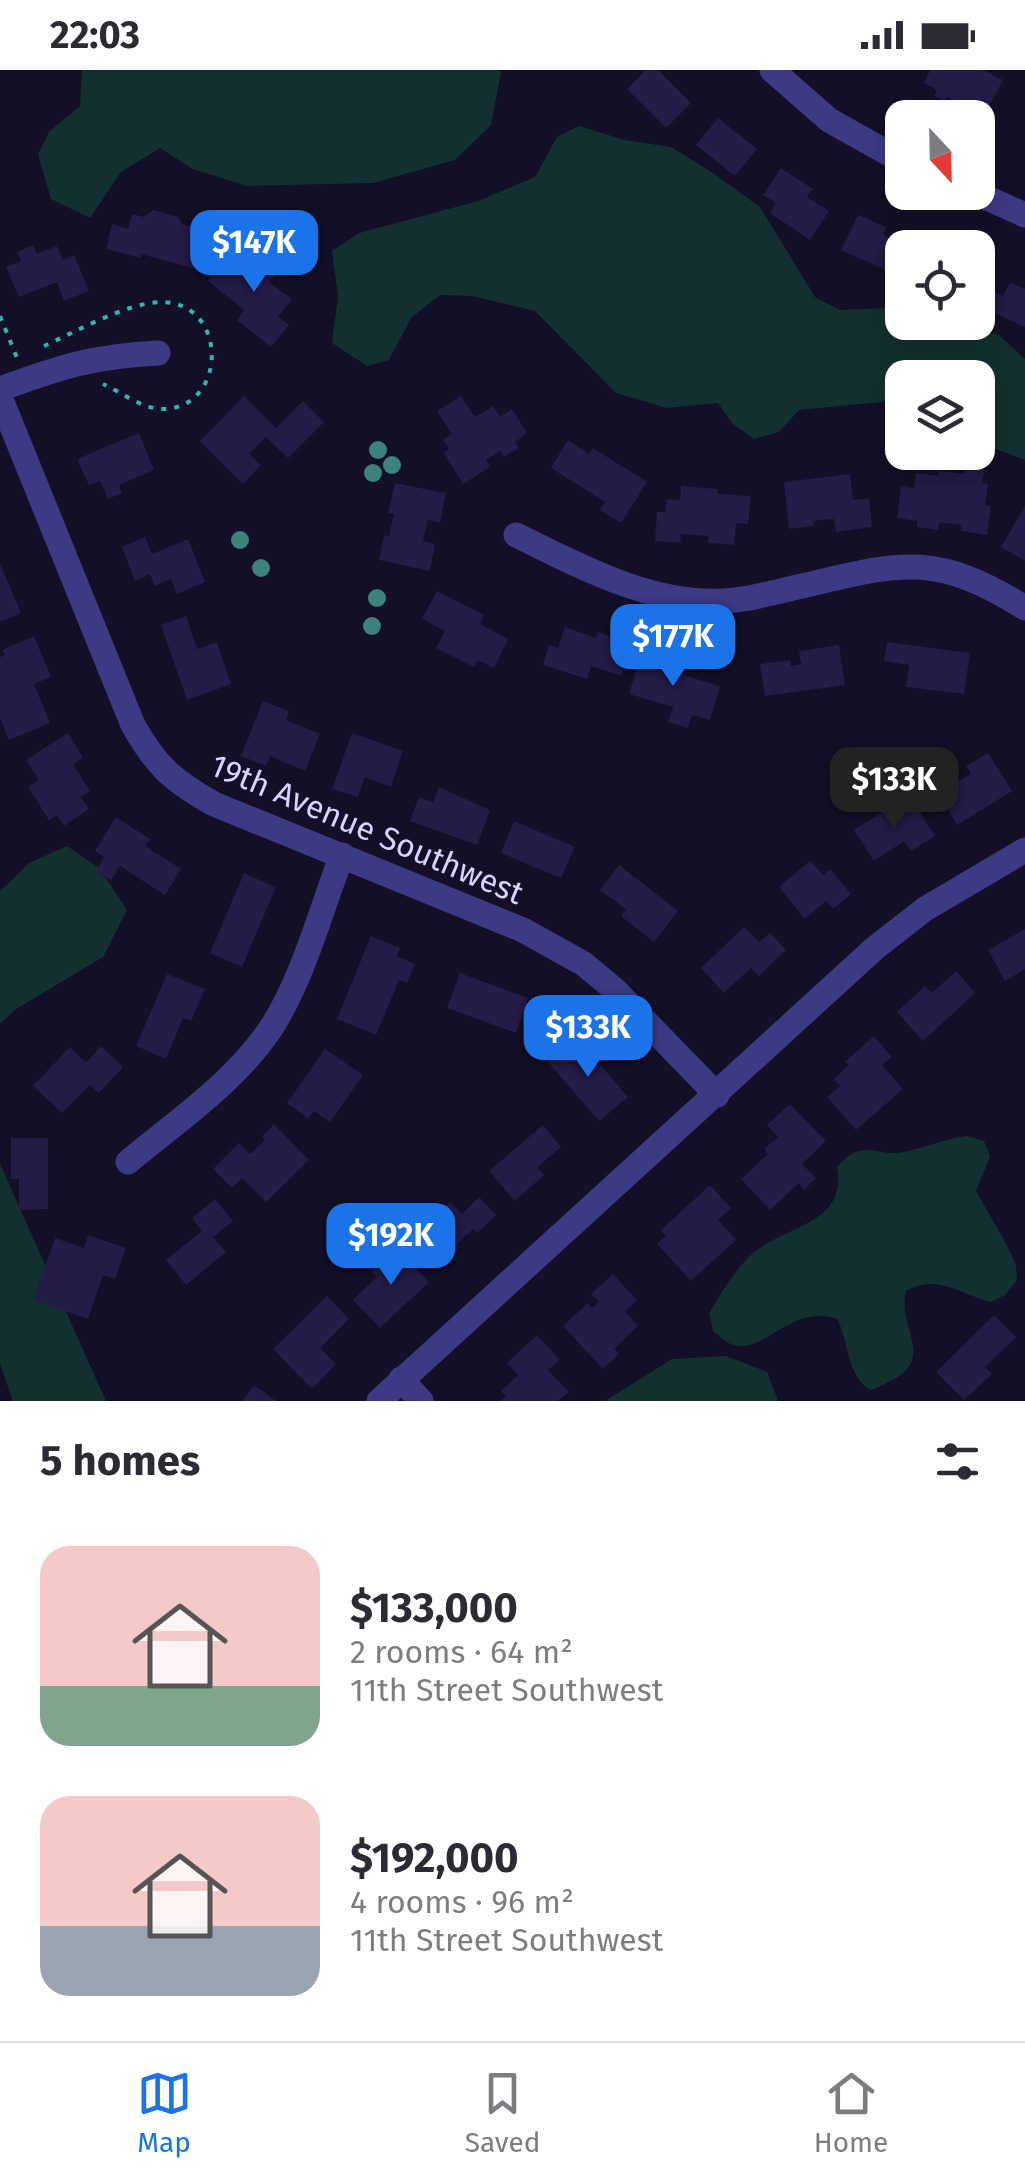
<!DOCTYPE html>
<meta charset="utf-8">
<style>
:root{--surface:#fff;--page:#f7f7f7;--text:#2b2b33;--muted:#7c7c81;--line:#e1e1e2;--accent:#1a73e8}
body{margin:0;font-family:"Fira Sans",sans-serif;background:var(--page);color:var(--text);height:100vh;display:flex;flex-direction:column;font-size:38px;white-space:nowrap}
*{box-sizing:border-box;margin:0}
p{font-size:32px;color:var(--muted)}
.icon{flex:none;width:55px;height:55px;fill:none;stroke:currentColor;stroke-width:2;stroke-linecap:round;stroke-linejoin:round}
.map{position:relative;height:1331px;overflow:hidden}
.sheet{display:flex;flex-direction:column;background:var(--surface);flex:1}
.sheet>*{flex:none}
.needle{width:65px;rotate:158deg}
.tools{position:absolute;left:885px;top:30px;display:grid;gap:20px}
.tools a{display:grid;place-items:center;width:110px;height:110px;border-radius:20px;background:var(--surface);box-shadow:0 5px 25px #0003;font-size:50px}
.price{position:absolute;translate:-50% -85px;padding:0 22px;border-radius:20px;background:var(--accent);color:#fff;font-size:32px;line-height:65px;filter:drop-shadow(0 2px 5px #0008)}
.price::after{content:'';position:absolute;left:50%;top:60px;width:30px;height:22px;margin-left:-15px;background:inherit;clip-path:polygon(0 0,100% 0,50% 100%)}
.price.current{background:#222;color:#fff}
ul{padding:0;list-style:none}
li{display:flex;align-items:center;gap:30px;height:250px;padding:0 40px}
li span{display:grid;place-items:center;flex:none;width:280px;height:200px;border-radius:30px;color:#555}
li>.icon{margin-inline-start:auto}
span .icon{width:120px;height:120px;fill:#fffc;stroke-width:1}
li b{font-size:42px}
h2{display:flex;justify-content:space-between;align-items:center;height:120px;padding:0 40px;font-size:42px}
.status{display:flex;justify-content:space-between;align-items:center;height:70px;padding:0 50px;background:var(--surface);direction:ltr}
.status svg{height:28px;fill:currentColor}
.tabs{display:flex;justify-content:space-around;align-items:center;height:140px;border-top:2px solid var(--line);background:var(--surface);font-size:28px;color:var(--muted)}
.tabs a{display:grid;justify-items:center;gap:5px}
.tabs .current{color:var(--accent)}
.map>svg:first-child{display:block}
</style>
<div class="status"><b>22:03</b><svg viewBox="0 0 49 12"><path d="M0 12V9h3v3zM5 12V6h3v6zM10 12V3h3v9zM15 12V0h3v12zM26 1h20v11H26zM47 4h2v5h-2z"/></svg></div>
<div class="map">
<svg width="1025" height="1331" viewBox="0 0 1025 1331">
<rect width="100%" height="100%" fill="#130f26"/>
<g fill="#12302f">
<polygon points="82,0 500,0 501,2 491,55 455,90 373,113 247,116 193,99 160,78 121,102 90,148 51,129 38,84 50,61 80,36"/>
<polygon points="579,56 625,70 671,77 710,101 760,137 815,227 840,240 887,238 902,241 902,252 951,253 999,265 1025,289 1025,390 993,378 978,367 978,308 902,308 902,330 799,340 779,362 754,369 733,354 718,333 667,338 616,323 535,241 472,226 440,225 411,248 389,290 367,296 332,273 338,226 332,181 359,163 478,131 535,107 557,67"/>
<polygon points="67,776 99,798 127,840 103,887 16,939 0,954 0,821 29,793"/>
<path d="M967,1066L984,1071L990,1087L976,1121L1007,1175L1016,1195L1017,1210L1005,1225L991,1232C959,1224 937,1203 906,1221C896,1265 947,1293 870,1320C846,1305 850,1273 837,1249C793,1233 765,1284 733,1275C726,1273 719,1265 713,1261L709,1243C721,1223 734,1201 751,1185C784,1155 848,1155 837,1097C863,1066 878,1088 904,1082C926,1077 945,1069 967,1066Z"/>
<polygon points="0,1094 106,1331 13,1331 0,1294"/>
<polygon points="726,1286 767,1302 778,1331 605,1331 672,1289"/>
</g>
<g fill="#241b47">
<polygon points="646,0 658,0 691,33 666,58 627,19"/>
<polygon points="930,0 983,0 1003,10 986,42 964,30 960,34 947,27 945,31 934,26 937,20 924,13"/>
<polygon points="718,48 757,79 735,106 696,75"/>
<polygon points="781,98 813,119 807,127 829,141 810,170 770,143 776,133 763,125"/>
<polygon points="153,140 178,147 182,154 210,161 199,200 141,184 141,188 106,179 112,154 128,159 132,144 144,147"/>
<polygon points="858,145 886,157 883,165 903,174 890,202 841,180"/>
<polygon points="33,175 37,184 57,176 63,190 74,185 89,221 64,231 57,212 19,227 6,197 21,191 17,182"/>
<polygon points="251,181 277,202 269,212 292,229 278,247 289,255 271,277 237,250 244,240 208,211 230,185 241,193"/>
<polygon points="1010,212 1025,219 1025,257 988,240 996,223 1003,226"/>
<polygon points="244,326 276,358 303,331 324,352 288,388 266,367 249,384 261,395 243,414 200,371"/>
<polygon points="461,326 475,347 493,336 500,347 512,339 527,363 515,372 519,378 504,387 500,381 486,390 490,397 463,414 444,383 449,379 443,370 452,364 437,341"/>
<polygon points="139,363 154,400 119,415 122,423 108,429 100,411 89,415 77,389"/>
<polygon points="568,370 589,384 593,378 647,412 621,453 600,440 605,432 551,398"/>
<polygon points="966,396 985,399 982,413 988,414 985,435 991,436 987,465 961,461 962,455 939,452 938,460 917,457 917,451 897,448 901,416 914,418 916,403 938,406 939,401 964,404"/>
<polygon points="850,404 853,430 869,428 872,457 836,462 834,449 813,451 813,456 789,459 784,412"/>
<polygon points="395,413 446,423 440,453 428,450 423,471 435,474 430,501 379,490 384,465 389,466 394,444 388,443"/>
<polygon points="681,416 717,419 718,424 751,426 748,454 736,453 734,475 708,473 709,466 681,464 680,473 655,471 657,442 665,442 667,429 680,430"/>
<polygon points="1025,436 1025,491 1001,477"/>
<polygon points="145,467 152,484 188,469 205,512 177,524 171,509 155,516 150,504 135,511 122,477"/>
<polygon points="0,494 21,543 0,552"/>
<polygon points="437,521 484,545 480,554 508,569 494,598 478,590 474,597 436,578 445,561 422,549"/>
<polygon points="186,546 197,579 217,572 231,614 187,630 161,555"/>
<polygon points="565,557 596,568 598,562 632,574 621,606 591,596 587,609 543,595 549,575 558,578"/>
<polygon points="34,566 51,607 34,614 50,653 9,670 0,648 0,587 5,585 2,580"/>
<polygon points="887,572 970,583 964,624 906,617 909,595 884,591"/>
<polygon points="839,575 845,615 765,626 760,594 790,590 791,596 801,594 799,581"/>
<polygon points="642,580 684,593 680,604 720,616 710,650 692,645 688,658 668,652 673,637 629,624"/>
<polygon points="263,631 289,641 286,650 320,664 305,701 270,686 266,696 241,686"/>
<polygon points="68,663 83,688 73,694 90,721 81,727 89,739 64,756 57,745 49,750 28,717 39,710 26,690"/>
<polygon points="352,663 403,681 391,717 365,707 358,727 332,719"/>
<polygon points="988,683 1012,721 957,755 938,723 971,704 966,696"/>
<polygon points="439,717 490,740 477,775 410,751 419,727 433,732"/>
<polygon points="892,736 899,746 916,736 935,766 911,781 904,771 874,791 854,760"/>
<polygon points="116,747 150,769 145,776 181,799 165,825 120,796 111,810 96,801 104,787 95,781"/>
<polygon points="514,751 575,777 561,808 501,783"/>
<polygon points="810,791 823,805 830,799 851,824 833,839 826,831 805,849 779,817"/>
<polygon points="619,795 678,841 654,872 621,846 626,839 600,820"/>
<polygon points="244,803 276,817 242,897 210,883"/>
<polygon points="744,857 759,872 770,863 786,880 759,906 751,898 724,923 701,898"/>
<polygon points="1025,859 1025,899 1005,911 988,880"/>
<polygon points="371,866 400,878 397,886 415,894 407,913 399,910 376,965 337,949"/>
<polygon points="956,901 975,923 923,971 897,942 925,916 932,923"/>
<polygon points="460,903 528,928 516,963 447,938"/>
<polygon points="167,904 205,919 191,951 183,948 166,989 136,976"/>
<polygon points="874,966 892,987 882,995 903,1019 856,1060 827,1027 840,1016 834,1009 849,995 845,992"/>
<polygon points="577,968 628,1027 599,1051 548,992"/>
<polygon points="101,976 123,997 99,1023 90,1015 62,1043 33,1016 70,977 86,993"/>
<polygon points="325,979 363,1005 330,1052 314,1041 308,1048 287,1033"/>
<polygon points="790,1034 826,1071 802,1094 816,1108 804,1120 799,1113 770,1140 741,1109 768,1084 764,1079 778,1067 767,1055"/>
<polygon points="274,1054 309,1090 266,1132 242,1108 232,1118 213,1099 239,1073 250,1084 265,1070 262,1066"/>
<polygon points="543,1055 561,1077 537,1097 544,1105 515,1131 489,1101"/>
<polygon points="11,1068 48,1068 48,1139 19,1140 19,1109 11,1109"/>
<polygon points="710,1115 731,1138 718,1150 736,1170 691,1211 657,1174 666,1166 661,1160"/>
<polygon points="479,1127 496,1145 477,1163 473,1159 440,1190 413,1161 426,1148 430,1152 450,1132 462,1144"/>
<polygon points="215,1129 233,1151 213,1167 226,1182 186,1215 166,1190 202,1161 192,1148"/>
<polygon points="88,1165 126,1178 115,1209 103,1205 88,1249 33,1230 55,1168 84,1178"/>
<polygon points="397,1178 429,1212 380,1258 353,1230 377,1207 372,1202"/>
<polygon points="613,1204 637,1230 625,1241 638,1256 614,1279 619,1284 603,1299 563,1256 588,1233 592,1238 599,1232 591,1224"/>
<polygon points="327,1226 349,1249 320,1278 336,1294 312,1319 273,1279"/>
<polygon points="994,1245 1016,1267 985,1297 992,1304 964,1330 936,1302"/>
<polygon points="537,1265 560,1290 548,1300 569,1322 558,1331 500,1331 506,1326 501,1321 518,1305 507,1293"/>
<polygon points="254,1315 276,1331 242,1331"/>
</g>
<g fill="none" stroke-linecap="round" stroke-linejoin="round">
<g stroke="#2fb8b0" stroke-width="4" stroke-dasharray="5 8" stroke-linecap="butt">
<polyline points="0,246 17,288"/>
<path d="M44,276C75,262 127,233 160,232C228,231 228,335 166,339C143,340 123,323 103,314"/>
</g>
<g stroke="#3d3a85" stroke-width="25">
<path d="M0,319C60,297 94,286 158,283"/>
<path d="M0,327L133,655C156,696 174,712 214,734L523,860L584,894L615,920L717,1025"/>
<path d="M516,465C582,497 650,535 725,531C748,530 771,523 793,518C895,495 930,478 1025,538"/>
<path d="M128,1092C177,1051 238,1010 273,955C304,905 321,840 342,785"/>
<polyline points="401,1309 421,1331"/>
<polyline points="379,1331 875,878 925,839 1025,780"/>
</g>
<g stroke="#3d3a85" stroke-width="25">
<polyline points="772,0 829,50 902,91"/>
<polyline points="974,122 1025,145"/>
</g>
</g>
<g fill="#3d827b">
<circle cx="378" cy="380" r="9"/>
<circle cx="392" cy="395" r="9"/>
<circle cx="373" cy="403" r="9"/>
<circle cx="240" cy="470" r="9"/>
<circle cx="261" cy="498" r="9"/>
<circle cx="377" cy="528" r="9"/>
<circle cx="372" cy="556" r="9"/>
</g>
<g text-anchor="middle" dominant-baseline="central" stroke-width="9" stroke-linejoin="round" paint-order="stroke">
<g font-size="32" fill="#d9d4ff" stroke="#130f26">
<text transform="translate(367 759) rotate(23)">19th Avenue Southwest</text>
</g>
</g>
</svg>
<div class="tools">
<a><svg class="needle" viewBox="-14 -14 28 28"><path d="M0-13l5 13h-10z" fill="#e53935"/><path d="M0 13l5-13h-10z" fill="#7c7c81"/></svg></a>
<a><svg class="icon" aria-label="locate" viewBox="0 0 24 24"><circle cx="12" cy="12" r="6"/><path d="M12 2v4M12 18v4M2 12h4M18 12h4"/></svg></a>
<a><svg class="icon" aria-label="layers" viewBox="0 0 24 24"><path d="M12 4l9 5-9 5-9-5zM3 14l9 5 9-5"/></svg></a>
</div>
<b class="price" style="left:254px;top:225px">$147K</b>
<b class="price" style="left:673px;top:619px">$177K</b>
<b class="price current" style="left:894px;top:762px">$133K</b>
<b class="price" style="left:588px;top:1010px">$133K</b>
<b class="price" style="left:391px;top:1218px">$192K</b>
</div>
<section class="sheet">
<h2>5 homes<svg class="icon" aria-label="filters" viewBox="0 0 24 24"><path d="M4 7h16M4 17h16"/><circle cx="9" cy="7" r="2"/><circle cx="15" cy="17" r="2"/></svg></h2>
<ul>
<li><span style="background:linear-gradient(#f6c9c9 70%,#7fa58c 0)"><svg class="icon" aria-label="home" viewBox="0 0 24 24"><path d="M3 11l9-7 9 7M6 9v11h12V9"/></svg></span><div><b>$133,000</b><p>2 rooms · 64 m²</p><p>11th Street Southwest</p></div></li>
<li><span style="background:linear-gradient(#f6c9c9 65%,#9aa5b1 0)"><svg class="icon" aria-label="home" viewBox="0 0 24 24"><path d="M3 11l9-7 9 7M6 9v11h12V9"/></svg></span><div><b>$192,000</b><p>4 rooms · 96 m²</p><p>11th Street Southwest</p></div></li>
</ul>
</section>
<nav class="tabs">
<a class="current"><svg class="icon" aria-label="map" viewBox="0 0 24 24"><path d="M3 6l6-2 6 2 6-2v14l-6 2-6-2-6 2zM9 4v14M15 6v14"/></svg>Map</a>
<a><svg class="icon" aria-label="saved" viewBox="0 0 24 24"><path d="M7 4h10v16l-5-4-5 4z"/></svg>Saved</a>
<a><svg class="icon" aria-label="home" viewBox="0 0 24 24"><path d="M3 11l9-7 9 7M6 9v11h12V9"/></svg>Home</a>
</nav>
